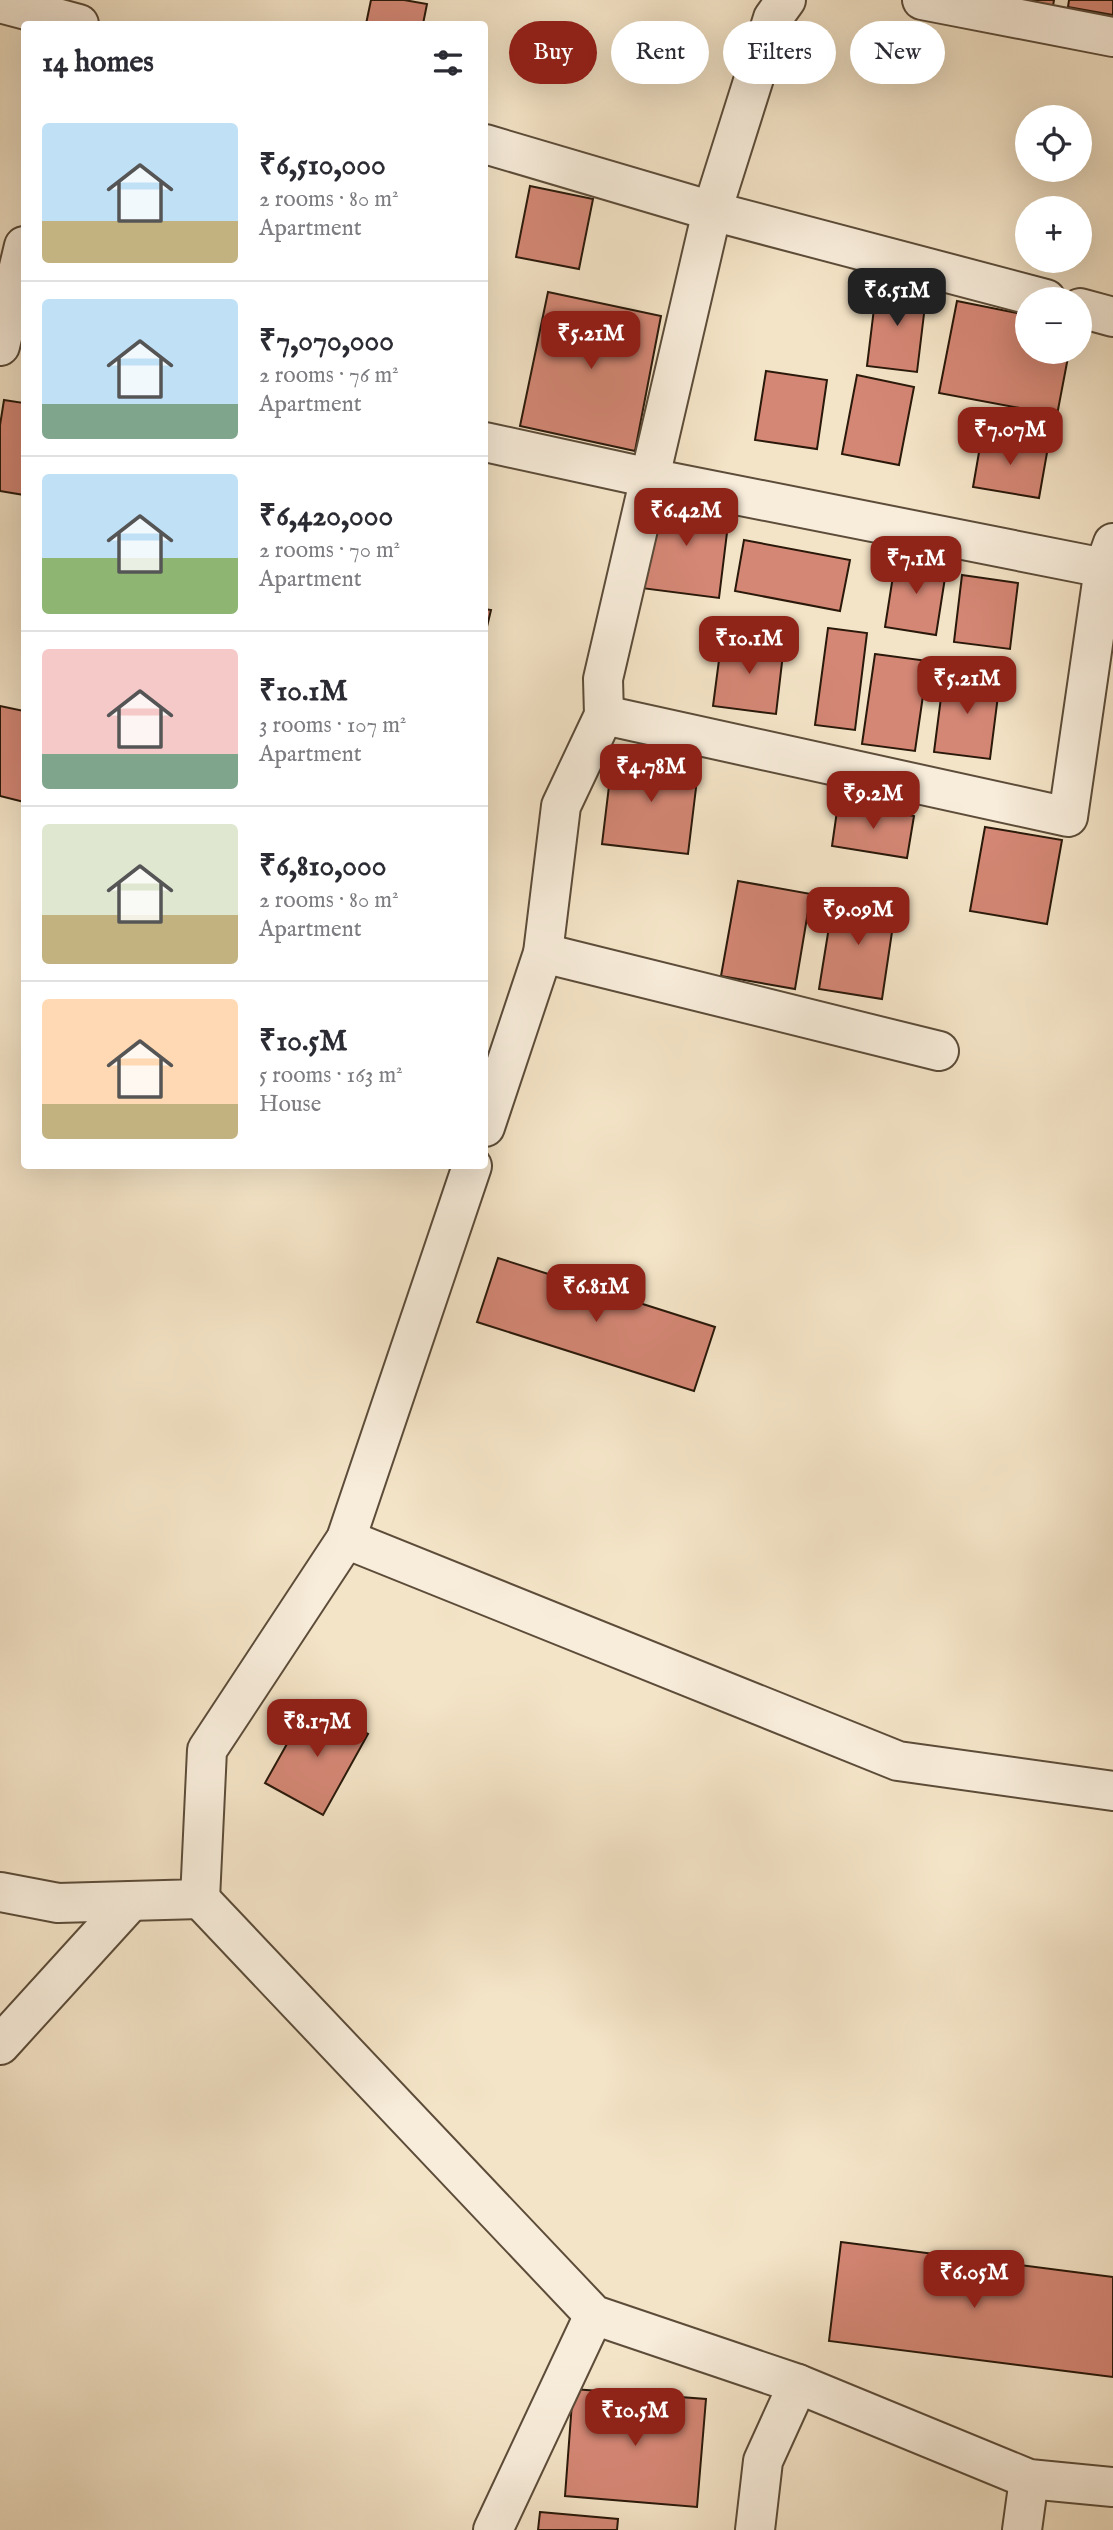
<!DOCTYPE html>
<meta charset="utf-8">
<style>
:root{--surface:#fff;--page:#f2f2f3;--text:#2b2b33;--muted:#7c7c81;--line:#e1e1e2;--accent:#8f2418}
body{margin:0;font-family:"IM FELL English",serif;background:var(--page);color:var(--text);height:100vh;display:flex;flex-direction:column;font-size:26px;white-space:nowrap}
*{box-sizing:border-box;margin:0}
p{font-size:23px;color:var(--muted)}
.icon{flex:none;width:38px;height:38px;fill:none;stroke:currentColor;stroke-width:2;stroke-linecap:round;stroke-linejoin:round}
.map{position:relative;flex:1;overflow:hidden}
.panel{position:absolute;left:21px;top:21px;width:467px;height:1148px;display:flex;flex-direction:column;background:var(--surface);border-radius:7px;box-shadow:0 7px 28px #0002}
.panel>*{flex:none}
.guide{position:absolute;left:509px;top:21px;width:499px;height:63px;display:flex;gap:14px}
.fabs{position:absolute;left:1015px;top:105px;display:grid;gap:14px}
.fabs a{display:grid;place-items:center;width:77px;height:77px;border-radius:50%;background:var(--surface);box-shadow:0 7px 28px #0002;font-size:35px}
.price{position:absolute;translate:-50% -60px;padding:0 16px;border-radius:14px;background:var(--accent);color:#fff;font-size:23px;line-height:46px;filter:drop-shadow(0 2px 4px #0008)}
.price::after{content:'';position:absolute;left:50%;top:42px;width:21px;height:16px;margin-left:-10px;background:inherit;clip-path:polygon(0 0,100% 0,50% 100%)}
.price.current{background:#222;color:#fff}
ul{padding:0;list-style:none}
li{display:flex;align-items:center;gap:21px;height:175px;padding:0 21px}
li+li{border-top:2px solid var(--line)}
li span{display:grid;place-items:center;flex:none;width:196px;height:140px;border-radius:7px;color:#555}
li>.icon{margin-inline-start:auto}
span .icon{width:84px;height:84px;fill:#fffc;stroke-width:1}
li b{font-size:30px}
h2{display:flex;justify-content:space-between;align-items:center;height:84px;padding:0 21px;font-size:30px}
.chip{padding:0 24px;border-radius:32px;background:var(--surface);box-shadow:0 7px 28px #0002;font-size:24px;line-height:63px}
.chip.current{background:var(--accent);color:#fff}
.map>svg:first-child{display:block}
</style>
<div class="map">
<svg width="1113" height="2530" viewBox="0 0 1113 2530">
<rect width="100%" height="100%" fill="#f4e4c7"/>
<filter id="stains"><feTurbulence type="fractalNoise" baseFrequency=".00286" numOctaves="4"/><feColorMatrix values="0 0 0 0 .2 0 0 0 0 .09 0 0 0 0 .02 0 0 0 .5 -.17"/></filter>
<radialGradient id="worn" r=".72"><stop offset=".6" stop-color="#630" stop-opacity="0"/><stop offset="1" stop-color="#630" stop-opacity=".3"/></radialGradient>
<g fill="#d48775" stroke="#2a190a" stroke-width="2">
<polygon points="371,0 404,0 427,4 423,24 366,24"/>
<polygon points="1022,0 1054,0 1053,6"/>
<polygon points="1069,0 1113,0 1113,15 1068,7"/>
<polygon points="530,186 593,199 579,269 516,257"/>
<polygon points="877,284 927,289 917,372 867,366"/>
<polygon points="548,292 661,316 635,451 520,426"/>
<polygon points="957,301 1027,315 1027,352 1069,352 1057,415 939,393"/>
<polygon points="766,371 827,380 817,449 755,440"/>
<polygon points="857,375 914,387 899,465 842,454"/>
<polygon points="4,400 24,403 24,495 0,491 0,425"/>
<polygon points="982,435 1048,447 1039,498 973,487"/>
<polygon points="653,498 730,508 719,598 641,588"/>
<polygon points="744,540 850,560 840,611 735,591"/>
<polygon points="896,557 947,565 936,635 885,627"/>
<polygon points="962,575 1018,583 1010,649 954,642"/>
<polygon points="485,609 491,610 485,635"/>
<polygon points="828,628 867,633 855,730 815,725"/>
<polygon points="722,637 784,645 776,714 713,706"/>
<polygon points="875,654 928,661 915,751 862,744"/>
<polygon points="944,674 1000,680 990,759 934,752"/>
<polygon points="0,706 24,711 24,802 0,796"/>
<polygon points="613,753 699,763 688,854 602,844"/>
<polygon points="838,804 914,816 907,858 832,846"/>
<polygon points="985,827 1062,840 1047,924 970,911"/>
<polygon points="738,881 811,894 795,989 721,976"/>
<polygon points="834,896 896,905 882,999 819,989"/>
<polygon points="498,1258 715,1327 694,1391 477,1322"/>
<polygon points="310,1703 368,1734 323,1815 265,1783"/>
<polygon points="841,2242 1113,2277 1113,2377 829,2341"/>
<polygon points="573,2389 706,2399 697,2507 565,2496"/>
<polygon points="540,2512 618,2519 617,2530 538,2530"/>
</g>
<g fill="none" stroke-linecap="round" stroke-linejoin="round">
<defs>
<g id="minor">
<polyline points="922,0 1113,37"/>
<polyline points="0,3 79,24"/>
<polyline points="485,144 712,211 1046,299"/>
<polyline points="1080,308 1113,317"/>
<polyline points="0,346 24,246"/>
<polyline points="485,442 650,478 1104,568"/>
<polyline points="604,715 1068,817 1104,568 1113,543"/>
<polyline points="543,953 939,1051"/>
<polyline points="485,1127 543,953 561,806 604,715 603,679 712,211 773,18 786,0"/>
<polyline points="346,1539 898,1761 1113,1791"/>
<polyline points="0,1892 58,1903 200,1899 207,1750 346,1539 472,1166"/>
<polyline points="200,1899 594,2315 798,2384 1029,2479 1113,2487"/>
<polyline points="0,2045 131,1901"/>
<polyline points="493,2530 594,2315"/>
<polyline points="755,2530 763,2461 798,2384"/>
<polyline points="1022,2530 1029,2479"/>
</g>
</defs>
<use href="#minor" stroke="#5c4c39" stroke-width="42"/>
<use href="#minor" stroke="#f8eddb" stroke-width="38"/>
</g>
<rect width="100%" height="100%" filter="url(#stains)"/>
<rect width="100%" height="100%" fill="url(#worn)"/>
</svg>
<div class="fabs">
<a><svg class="icon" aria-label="locate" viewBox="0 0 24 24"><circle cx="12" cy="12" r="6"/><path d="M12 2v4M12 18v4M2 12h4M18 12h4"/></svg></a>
<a>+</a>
<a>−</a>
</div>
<b class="price current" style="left:897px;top:328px">₹6.51M</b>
<b class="price" style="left:591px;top:371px">₹5.21M</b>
<b class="price" style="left:1010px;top:467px">₹7.07M</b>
<b class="price" style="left:686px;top:548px">₹6.42M</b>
<b class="price" style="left:916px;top:596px">₹7.1M</b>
<b class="price" style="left:749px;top:676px">₹10.1M</b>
<b class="price" style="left:967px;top:716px">₹5.21M</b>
<b class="price" style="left:651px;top:804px">₹4.78M</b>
<b class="price" style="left:873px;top:831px">₹9.2M</b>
<b class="price" style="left:858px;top:947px">₹9.09M</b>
<b class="price" style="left:596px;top:1324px">₹6.81M</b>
<b class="price" style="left:317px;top:1759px">₹8.17M</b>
<b class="price" style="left:974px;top:2310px">₹6.05M</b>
<b class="price" style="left:635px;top:2448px">₹10.5M</b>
<div class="guide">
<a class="chip current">Buy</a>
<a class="chip">Rent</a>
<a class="chip">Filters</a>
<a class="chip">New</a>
</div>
<section class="panel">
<h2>14 homes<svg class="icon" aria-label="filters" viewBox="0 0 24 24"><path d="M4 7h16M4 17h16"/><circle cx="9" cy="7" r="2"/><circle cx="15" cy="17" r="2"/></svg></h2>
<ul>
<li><span style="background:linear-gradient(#bfe0f5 70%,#c2b280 0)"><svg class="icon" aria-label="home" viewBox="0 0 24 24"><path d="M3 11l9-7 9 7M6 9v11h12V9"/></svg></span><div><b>₹6,510,000</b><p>2 rooms · 80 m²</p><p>Apartment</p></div></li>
<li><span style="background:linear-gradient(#bfe0f5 75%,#7fa58c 0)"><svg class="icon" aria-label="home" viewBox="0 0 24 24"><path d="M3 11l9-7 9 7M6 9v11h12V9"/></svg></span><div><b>₹7,070,000</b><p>2 rooms · 76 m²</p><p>Apartment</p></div></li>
<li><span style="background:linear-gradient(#bfe0f5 60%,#8fb573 0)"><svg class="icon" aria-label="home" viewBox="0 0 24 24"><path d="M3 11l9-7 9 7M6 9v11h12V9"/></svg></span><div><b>₹6,420,000</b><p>2 rooms · 70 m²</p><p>Apartment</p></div></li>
<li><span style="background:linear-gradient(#f6c9c9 75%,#7fa58c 0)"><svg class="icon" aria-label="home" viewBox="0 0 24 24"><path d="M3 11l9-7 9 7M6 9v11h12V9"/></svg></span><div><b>₹10.1M</b><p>3 rooms · 107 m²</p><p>Apartment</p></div></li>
<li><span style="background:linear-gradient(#dfe7d0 65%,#c2b280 0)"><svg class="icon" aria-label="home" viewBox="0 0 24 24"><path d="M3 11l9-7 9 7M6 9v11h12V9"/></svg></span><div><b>₹6,810,000</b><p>2 rooms · 80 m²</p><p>Apartment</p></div></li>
<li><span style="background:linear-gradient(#ffd9b3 75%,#c2b280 0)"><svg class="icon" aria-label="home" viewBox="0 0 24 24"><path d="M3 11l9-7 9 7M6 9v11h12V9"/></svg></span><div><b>₹10.5M</b><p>5 rooms · 163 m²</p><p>House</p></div></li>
</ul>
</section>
</div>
